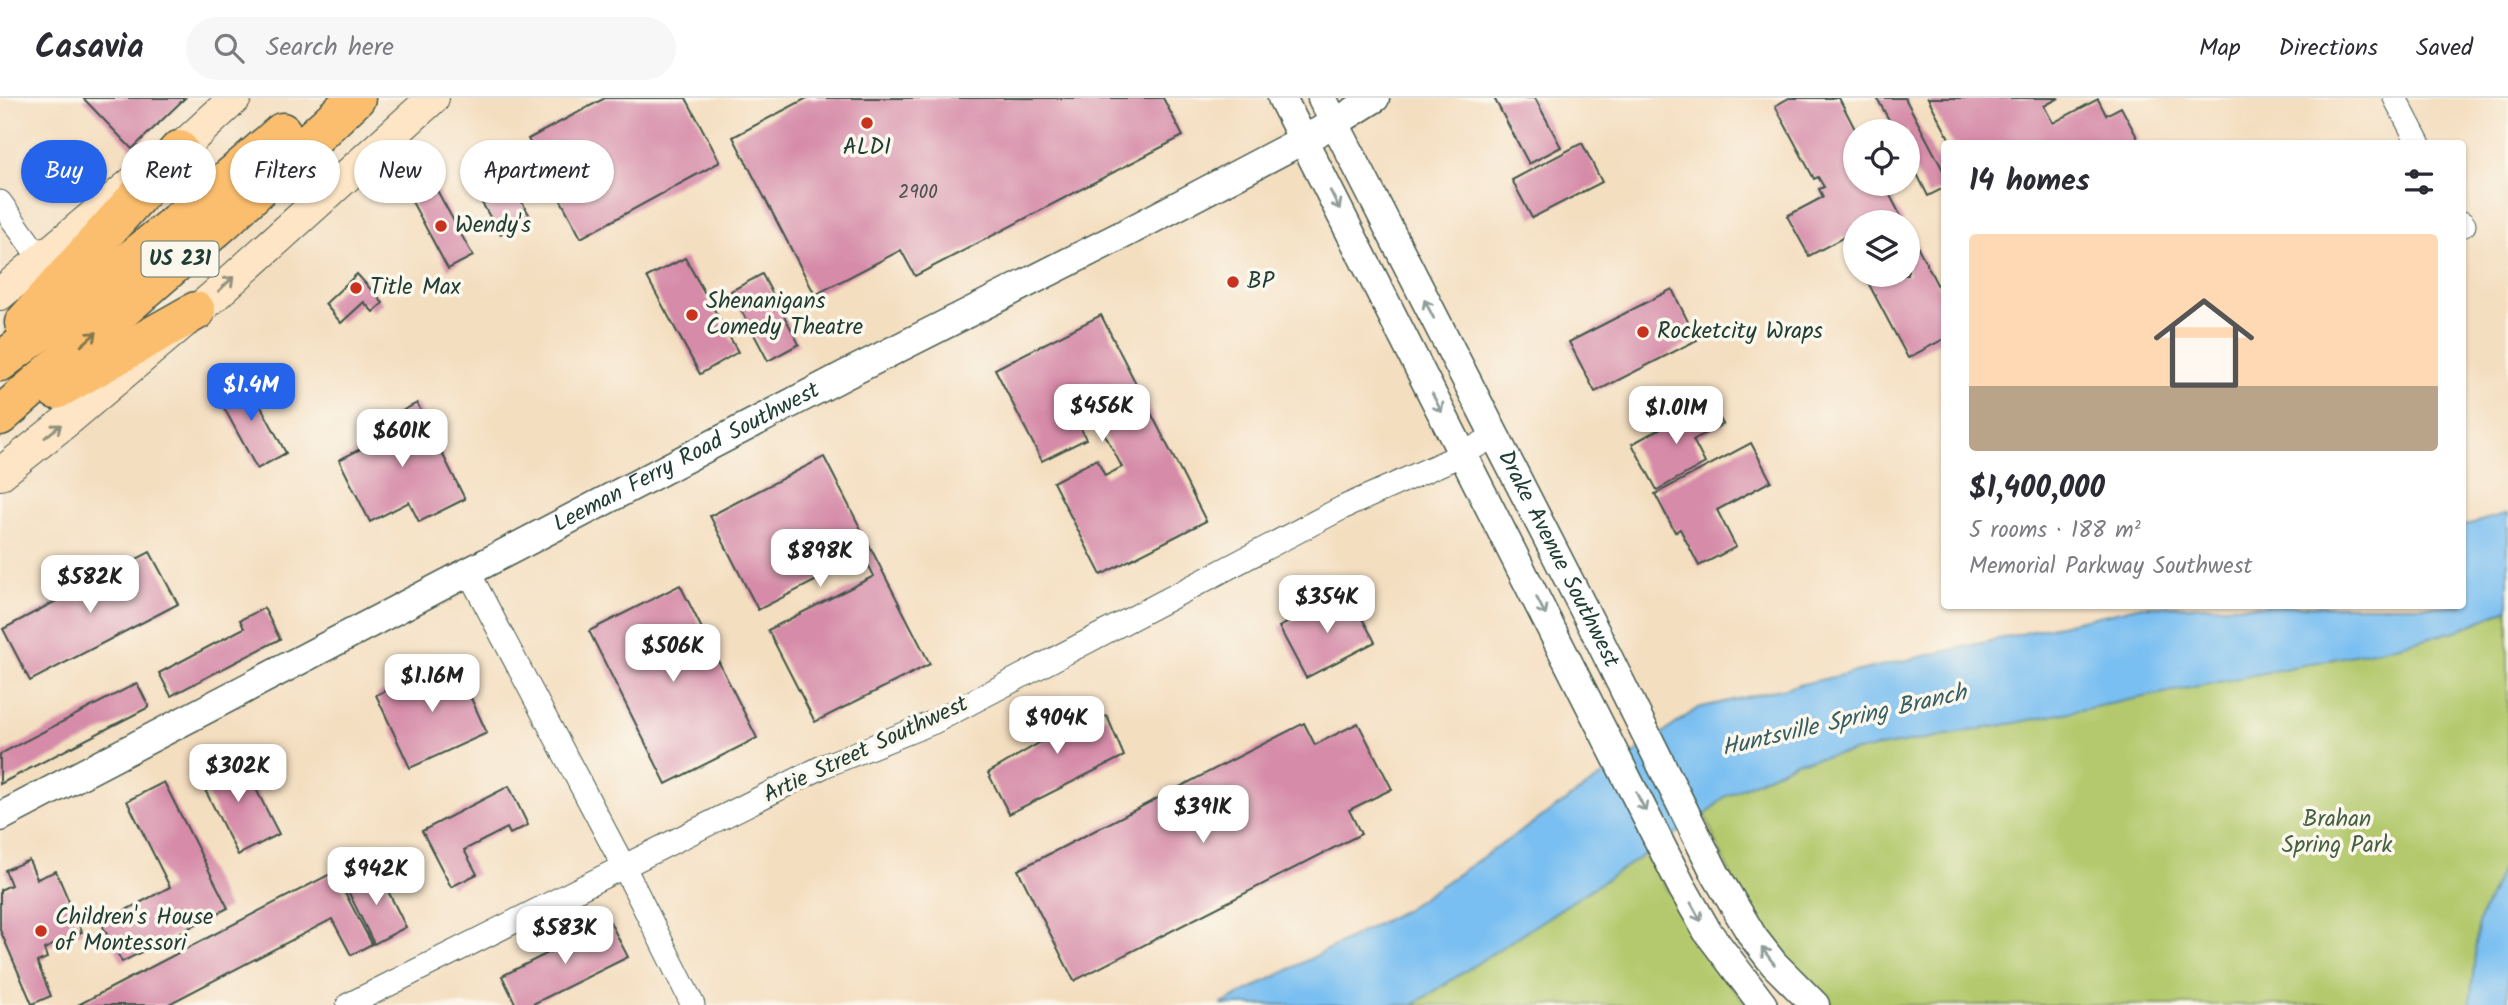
<!DOCTYPE html>
<meta charset="utf-8">
<style>
:root{--surface:#fff;--page:#f7f7f7;--text:#2b2b33;--muted:#7c7c81;--line:#e1e1e2;--accent:#2563eb}
body{margin:0;font-family:Kalam,sans-serif;background:var(--page);color:var(--text);height:100vh;display:flex;flex-direction:column;font-size:26px;white-space:nowrap}
*{box-sizing:border-box;margin:0}
p{font-size:23px;color:var(--muted)}
.icon{flex:none;width:38px;height:38px;fill:none;stroke:currentColor;stroke-width:2;stroke-linecap:round;stroke-linejoin:round}
.map{position:relative;flex:1;overflow:hidden}
.sheet{position:absolute;left:1941px;top:42px;width:525px;height:469px;display:flex;flex-direction:column;background:var(--surface);border-radius:7px;box-shadow:0 2px 5px #0004}
.sheet>*{flex:none}
.top-card{position:absolute;left:21px;top:42px;width:665px;height:63px;display:flex;gap:14px}
.controls{position:absolute;left:1843px;top:21px;display:grid;gap:14px}
.controls a{display:grid;place-items:center;width:77px;height:77px;border-radius:50%;background:var(--surface);box-shadow:0 2px 5px #0004;font-size:35px}
.price{position:absolute;translate:-50% -60px;padding:0 16px;border-radius:14px;background:#fff;color:#222;font-size:23px;line-height:46px;filter:drop-shadow(0 2px 4px #0008)}
.price::after{content:'';position:absolute;left:50%;top:42px;width:21px;height:16px;margin-left:-10px;background:inherit;clip-path:polygon(0 0,100% 0,50% 100%)}
.price.on{background:var(--accent);color:#fff}
ul{padding:0;list-style:none}
li{display:grid;align-content:center;gap:14px;height:371px;padding:0 28px}
li+li{border-top:2px solid var(--line)}
li span{display:grid;place-items:center;height:217px;border-radius:7px;color:#555}
li>.icon{margin-inline-start:auto}
span .icon{width:126px;height:126px;fill:#fffc;stroke-width:1}
li b{font-size:30px}
h2{display:flex;justify-content:space-between;align-items:center;height:84px;padding:0 28px;font-size:30px}
.pill{padding:0 24px;border-radius:32px;background:var(--surface);box-shadow:0 2px 5px #0004;font-size:24px;line-height:63px}
.pill.on{background:var(--accent);color:#fff}
header{display:flex;align-items:center;gap:42px;box-sizing:border-box;height:98px;padding:0 35px;background:var(--surface);border-bottom:2px solid var(--line)}
header strong{font-size:33px}
nav{display:flex;gap:38px;margin-inline-start:auto;font-size:24px}
.search{width:490px;height:63px;background:var(--page);display:flex;align-items:center;gap:18px;box-sizing:border-box;padding:0 24px;border-radius:38px;color:var(--muted);font-size:26px}
.map>svg:first-child{display:block}
</style>
<header>
<strong>Casavia</strong>
<div class="search"><svg class="icon" aria-label="search" viewBox="0 0 24 24"><circle cx="10" cy="10" r="6"/><path d="M15 15l6 6"/></svg>Search here</div>
<nav><a>Map</a><a>Directions</a><a>Saved</a></nav>
</header>
<div class="map">
<svg width="2508" height="907" viewBox="0 0 2508 907">
<rect width="100%" height="100%" fill="#fbf7ec"/>
<filter id="ink" filterUnits="userSpaceOnUse"><feTurbulence type="fractalNoise" baseFrequency=".0143" numOctaves="2"/><feDisplacementMap in="SourceGraphic" scale="14" xChannelSelector="R" yChannelSelector="G"/><feConvolveMatrix kernelMatrix="1 2 1 2 8 2 1 2 1" color-interpolation-filters="sRGB"/></filter>
<filter id="wash" filterUnits="userSpaceOnUse"><feTurbulence type="fractalNoise" baseFrequency=".00686" numOctaves="4" result="noise"/><feDisplacementMap in="SourceGraphic" scale="28" xChannelSelector="R" yChannelSelector="G"/><feGaussianBlur stdDeviation="1.57" result="paint"/><feColorMatrix in="noise" values="0 0 0 0 0 0 0 0 0 0 0 0 0 0 0 0 0 1.4 0 .05"/><feComposite in="paint" operator="in"/></filter>
<g filter="url(#wash)">
<rect width="100%" height="100%" fill="#f4dec0"/>
<g fill="#b4c96d" stroke="#6a8350" stroke-width="2">
<path d="M2508,511V907H1833C1809,886 1779,860 1762,833C1738,797 1721,757 1705,717L1724,699L1796,664L2459,532Z"/>
<polygon points="1645,756 1722,879 1749,907 1413,907"/>
</g>
<g fill="#7abff1" stroke="#4c7e92" stroke-width="2">
<polygon points="2508,415 2508,511 2459,532 2388,550 2015,625 1796,664 1724,699 1705,717 1413,907 1220,907 1403,813 1607,675 1698,610 2142,508 2462,508 2462,428"/>
<polygon points="2508,754 2508,907 2470,907 2478,825"/>
</g>
<g id="blocks">
<g fill="#d68ba8">
<polygon points="83,0 185,0 132,51"/>
<polygon points="605,0 686,0 720,64 581,140 528,41"/>
<polygon points="807,0 1163,0 1183,38 915,178 901,152 815,197 733,39"/>
<polygon points="1494,0 1535,0 1561,49 1529,66"/>
<polygon points="1789,0 1839,0 1856,33 1855,86 1884,86 1904,124 1855,124 1855,160 1844,139 1809,158 1787,118 1823,99 1819,91 1824,89 1818,79 1814,81 1775,8"/>
<polygon points="1877,0 1905,0 1944,74 1944,90 1928,98 1908,58 1908,33 1895,33"/>
<polygon points="1928,0 2059,0 2044,8 2053,25 2098,1 2106,17 2121,9 2138,41 2131,46 1952,46"/>
<polygon points="1582,45 1602,84 1532,120 1512,82"/>
<polygon points="497,62 530,118 500,136 467,79"/>
<polygon points="433,85 473,158 448,171 409,98"/>
<polygon points="1908,130 1944,200 1944,241 1908,260 1864,177 1908,177"/>
<polygon points="685,160 738,254 700,276 647,179"/>
<polygon points="357,176 383,205 373,214 364,204 341,225 325,206"/>
<polygon points="762,176 799,246 768,263 731,193"/>
<polygon points="1672,191 1697,242 1595,294 1569,244"/>
<polygon points="1101,217 1206,423 1101,477 1053,384 1097,361 1105,378 1122,369 1093,314 1077,322 1086,341 1042,363 995,271"/>
<polygon points="245,279 286,355 257,371 216,295"/>
<polygon points="1710,303 1723,326 1693,342 1705,365 1657,392 1632,346"/>
<polygon points="417,305 465,401 419,424 409,404 370,424 339,362 378,342 371,329"/>
<polygon points="1751,345 1771,383 1717,412 1736,449 1699,468 1680,431 1675,434 1655,396"/>
<polygon points="824,359 930,566 815,624 768,532 874,478 864,458 758,512 710,418"/>
<polygon points="150,454 178,506 30,583 3,531 58,502 70,478 98,481"/>
<polygon points="680,487 757,640 666,686 589,533"/>
<polygon points="1347,493 1375,544 1306,580 1279,529"/>
<polygon points="264,510 280,541 171,598 159,575 244,530 240,522"/>
<polygon points="453,561 487,635 410,670 376,597"/>
<polygon points="137,585 149,609 0,686 0,656"/>
<polygon points="1074,599 1085,624 1107,618 1124,658 1009,716 988,675 1044,642 1037,616"/>
<polygon points="1304,625 1315,647 1358,625 1392,691 1349,712 1361,736 1074,883 1018,772"/>
<polygon points="238,656 279,736 238,757 197,676"/>
<polygon points="164,684 228,810 122,864 101,825 170,789 127,703"/>
<polygon points="509,688 528,727 510,736 507,730 464,752 477,776 451,789 422,733"/>
<polygon points="29,762 37,781 56,773 82,834 44,851 47,860 37,864 51,898 32,906 0,832 0,792 11,787 5,772"/>
<polygon points="378,773 406,829 374,846 346,789"/>
<polygon points="334,774 372,846 351,857 332,821 167,907 78,907"/>
<polygon points="610,824 628,859 531,907 516,907 502,878"/>
</g>
</g>
</g>
<g filter="url(#ink)">
<use href="#blocks" fill-opacity="0" stroke="#3f5549" stroke-width="2"/>
<g fill="none" stroke-linecap="round" stroke-linejoin="round">
<defs>
<g id="minor">
<polyline points="2395,0 2419,46"/>
<polyline points="0,104 41,162"/>
<polyline points="2462,125 2464,127"/>
<polyline points="468,473 624,769 693,907"/>
<polyline points="348,907 824,668 934,624 1342,410 1463,356 1494,338"/>
</g>
<g id="tertiary">
<polyline points="1282,0 1682,789 1707,833 1763,907"/>
<path id="s1" d="M1322,0L1597,537L1716,777L1753,839L1774,866L1815,907"/>
<path id="s2" d="M0,719L845,277L1124,136L1335,25L1375,0"/>
</g>
<g id="secondary">
<polyline points="0,196 142,77 179,52 235,0"/>
<polyline points="0,376 69,321 212,200 433,0"/>
</g>
<g id="motorway">
<polyline points="24,225 179,52"/>
<path d="M0,264C97,191 191,115 282,34"/>
<polyline points="56,292 196,213"/>
<polyline points="0,318 223,124 356,0"/>
</g>
</defs>
<use href="#minor" stroke="#3f5549" stroke-width="25"/>
<use href="#tertiary" stroke="#3f5549" stroke-width="31"/>
<use href="#secondary" stroke="#3f5549" stroke-width="34"/>
<use href="#motorway" stroke="#3f5549" stroke-width="41"/>
<use href="#minor" stroke="#fff" stroke-width="23"/>
<use href="#tertiary" stroke="#fff" stroke-width="28"/>
<use href="#secondary" stroke="#fde5c5" stroke-width="32"/>
<use href="#motorway" stroke="#fbbe6e" stroke-width="38"/>
</g>
<defs><path id="oneway-shaft" d="M-6 0H5M1.5-3L5.5 0L1.5 3" fill="none" stroke-width="1.6" stroke-linecap="round" stroke-linejoin="round" transform="scale(1.75)"/></defs>
<g stroke="#8f9e9a">
<use href="#oneway-shaft" transform="translate(1335 102) rotate(63)"/>
<use href="#oneway-shaft" transform="translate(1429 211) rotate(-117)"/>
<use href="#oneway-shaft" transform="translate(1437 305) rotate(63)"/>
<use href="#oneway-shaft" transform="translate(1541 508) rotate(63)"/>
<use href="#oneway-shaft" transform="translate(1641 704) rotate(63)"/>
<use href="#oneway-shaft" transform="translate(1696 814) rotate(61)"/>
<use href="#oneway-shaft" transform="translate(1768 858) rotate(-128)"/>
</g>
<g stroke="#8e917c">
<use href="#oneway-shaft" transform="translate(226 186) rotate(-44)"/>
<use href="#oneway-shaft" transform="translate(53 333) rotate(-39)"/>
</g>
<use stroke="#82774e" href="#oneway-shaft" transform="translate(89 241) rotate(-41)"/>
</g>
<g fill="#c8321e" stroke="#fbf7ec" stroke-width="2.5">
<circle cx="867" cy="25" r="7"/>
<circle cx="441" cy="128" r="7"/>
<circle cx="1233" cy="184" r="7"/>
<circle cx="356" cy="190" r="7"/>
<circle cx="692" cy="217" r="7"/>
<circle cx="1643" cy="234" r="7"/>
<circle cx="41" cy="833" r="7"/>
</g>
<g text-anchor="middle" dominant-baseline="central" stroke-width="7" stroke-linejoin="round" paint-order="stroke">
<g font-size="19" fill="#4d5051">
<text x="918" y="95">2900</text>
</g>
<rect fill="#fbf7ec" stroke="#61756b" stroke-width="2" x="141.5" y="143.5" width="77" height="35" rx="5"/>
<g font-size="21" font-weight="bold" fill="#1f3d34">
<text x="180" y="161">US 231</text>
</g>
<g font-size="23" fill="#1f3d34" stroke="#fbf7ec" text-anchor="start">
<text x="867" y="50" text-anchor="middle">ALDI</text>
<text x="455" y="128">Wendy's</text>
<text x="1247" y="184">BP</text>
<text x="370" y="190">Title Max</text>
<text x="706" y="204">Shenanigans<tspan x="706" dy="26">Comedy Theatre</tspan></text>
<text x="1657" y="234">Rocketcity Wraps</text>
<text x="55" y="820">Children's House<tspan x="55" dy="26">of Montessori</tspan></text>
</g>
<g font-size="23" fill="#1f3d34" stroke="#fbf7ec">
<text stroke="none"><textPath href="#s2" startOffset="775">Leeman Ferry Road Southwest</textPath></text>
<text stroke="none"><textPath href="#s1" startOffset="518">Drake Avenue Southwest</textPath></text>
<text transform="translate(866 652) rotate(-25)">Artie Street Southwest</text>
</g>
<g font-size="23" fill="#446042" stroke="#fbf7ec">
<text x="2337" y="722">Brahan<tspan x="2337" dy="26">Spring Park</tspan></text>
</g>
<g font-size="24" font-style="italic" fill="#365e63" stroke="#fbf7ec">
<text transform="translate(1844 623) rotate(-13)">Huntsville Spring Branch</text>
</g>
</g>
</svg>
<div class="controls">
<a><svg class="icon" aria-label="locate" viewBox="0 0 24 24"><circle cx="12" cy="12" r="6"/><path d="M12 2v4M12 18v4M2 12h4M18 12h4"/></svg></a>
<a><svg class="icon" aria-label="layers" viewBox="0 0 24 24"><path d="M12 4l9 5-9 5-9-5zM3 14l9 5 9-5"/></svg></a>
</div>
<b class="price on" style="left:251px;top:325px">$1.4M</b>
<b class="price" style="left:1102px;top:346px">$456K</b>
<b class="price" style="left:1676px;top:348px">$1.01M</b>
<b class="price" style="left:402px;top:371px">$601K</b>
<b class="price" style="left:820px;top:491px">$898K</b>
<b class="price" style="left:90px;top:517px">$582K</b>
<b class="price" style="left:1327px;top:537px">$354K</b>
<b class="price" style="left:673px;top:586px">$506K</b>
<b class="price" style="left:432px;top:616px">$1.16M</b>
<b class="price" style="left:1057px;top:658px">$904K</b>
<b class="price" style="left:238px;top:706px">$302K</b>
<b class="price" style="left:1203px;top:747px">$391K</b>
<b class="price" style="left:376px;top:809px">$942K</b>
<b class="price" style="left:565px;top:868px">$583K</b>
<div class="top-card">
<a class="pill on">Buy</a>
<a class="pill">Rent</a>
<a class="pill">Filters</a>
<a class="pill">New</a>
<a class="pill">Apartment</a>
</div>
<section class="sheet">
<h2>14 homes<svg class="icon" aria-label="filters" viewBox="0 0 24 24"><path d="M4 7h16M4 17h16"/><circle cx="9" cy="7" r="2"/><circle cx="15" cy="17" r="2"/></svg></h2>
<ul>
<li><span style="background:linear-gradient(#ffd9b3 70%,#b9a48a 0)"><svg class="icon" aria-label="home" viewBox="0 0 24 24"><path d="M3 11l9-7 9 7M6 9v11h12V9"/></svg></span><div><b>$1,400,000</b><p>5 rooms · 188 m²</p><p>Memorial Parkway Southwest</p></div></li>
</ul>
</section>
</div>
